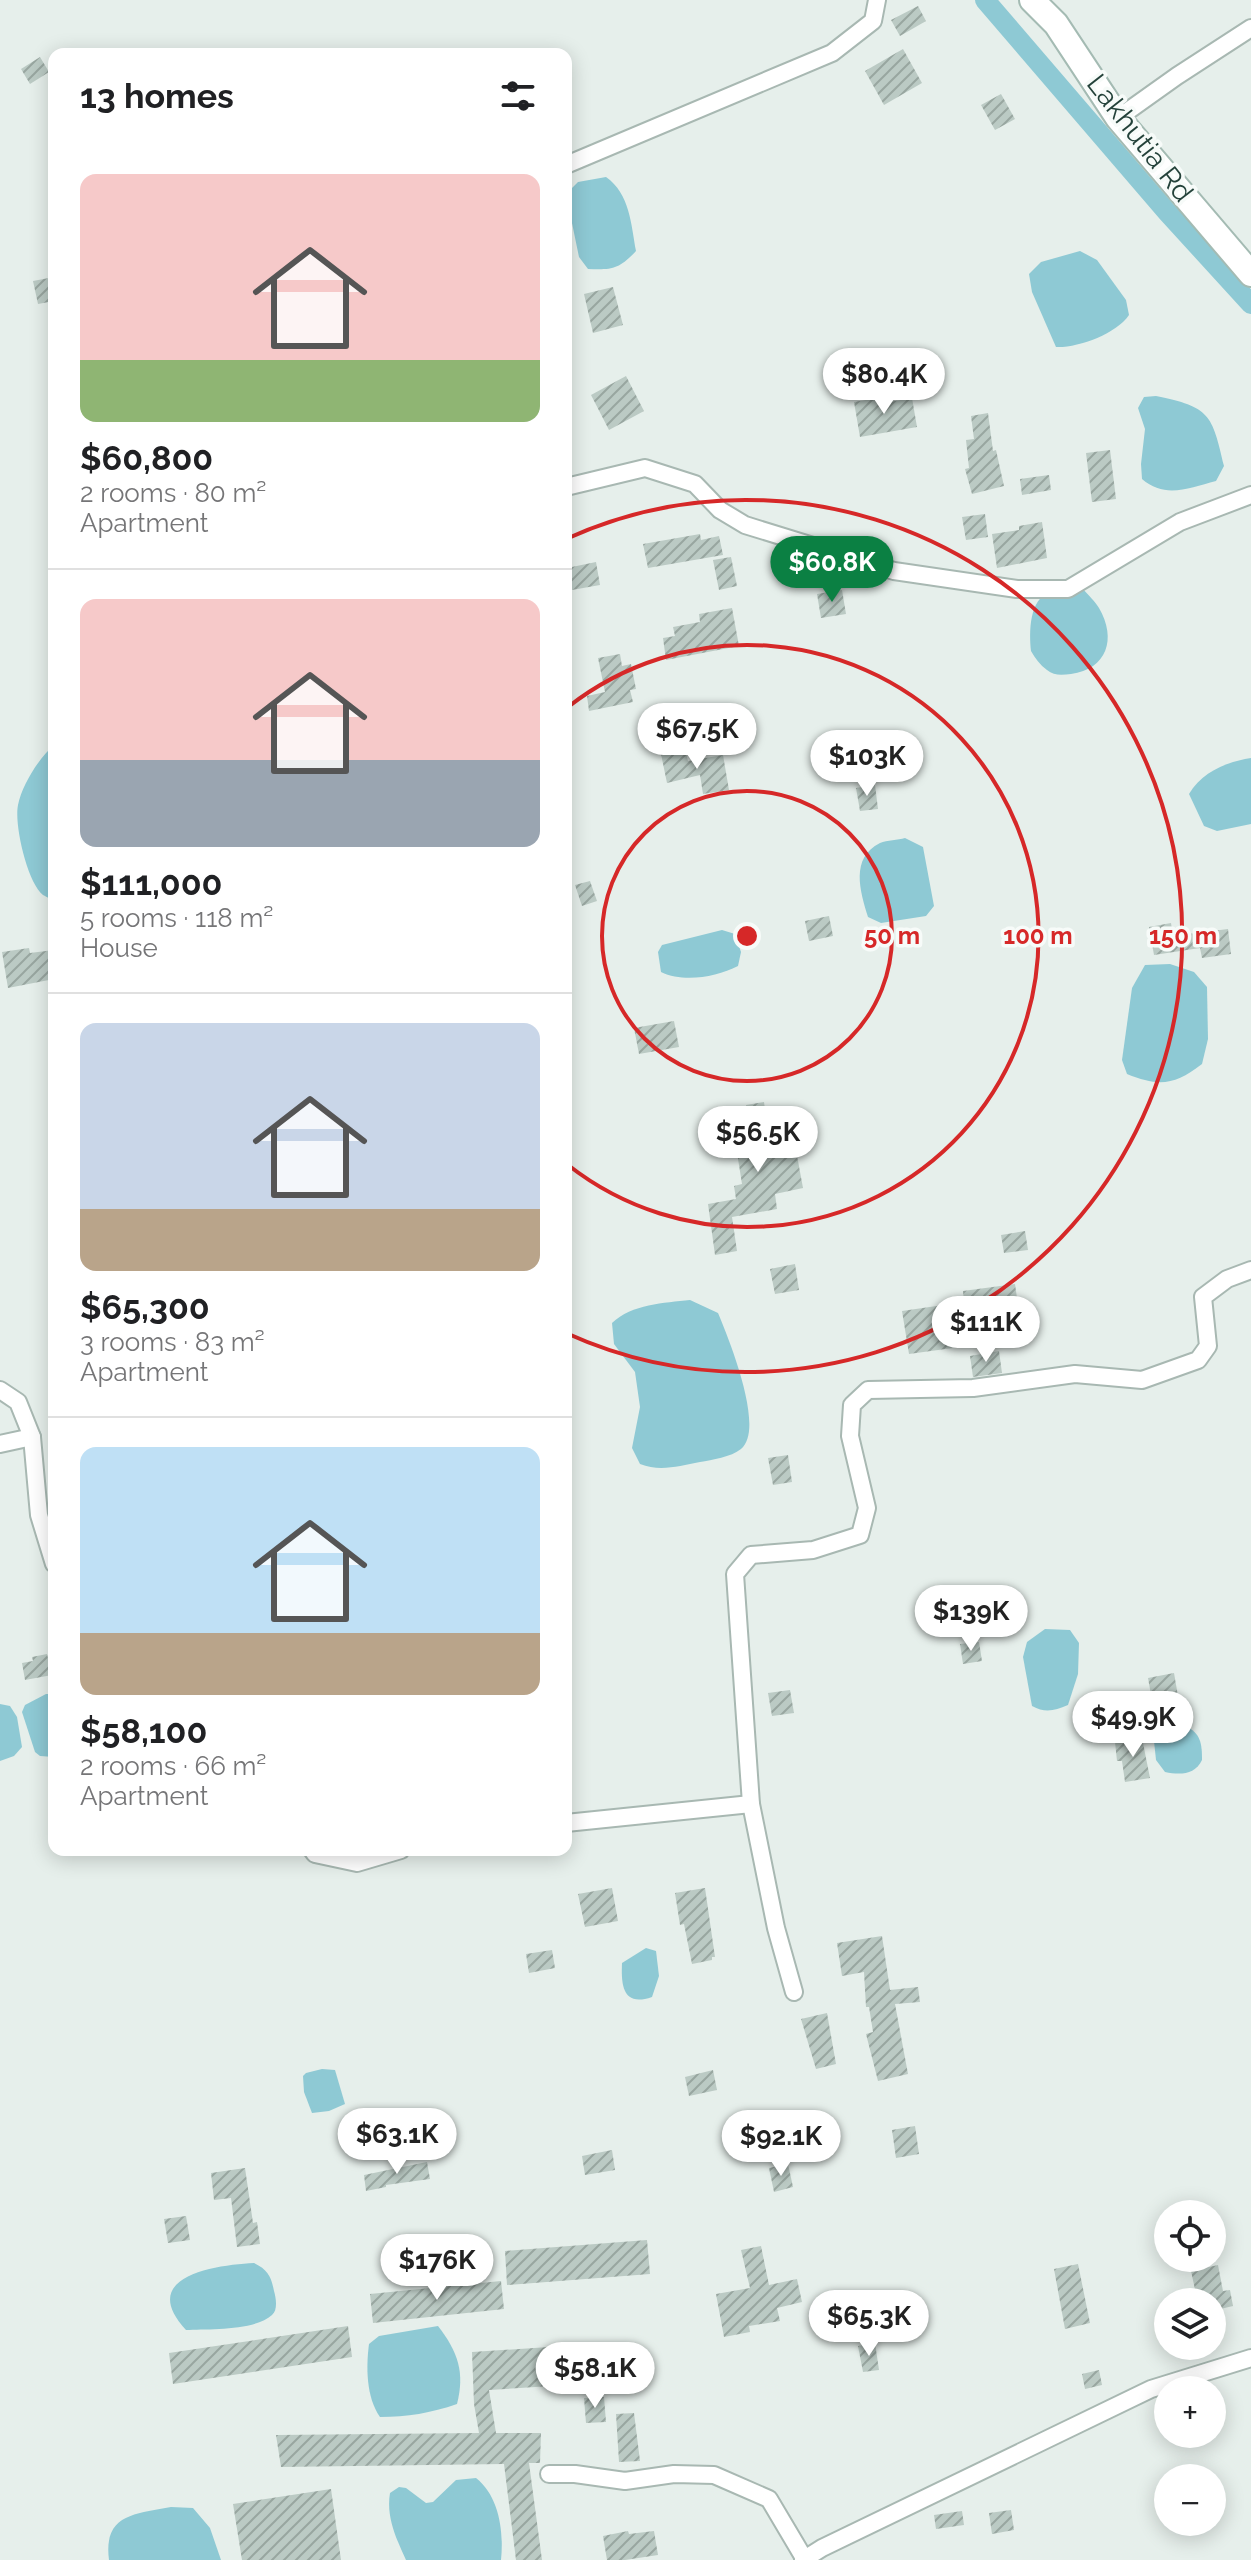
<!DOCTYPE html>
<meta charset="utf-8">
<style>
:root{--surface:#fff;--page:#f2f2f2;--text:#202124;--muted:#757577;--line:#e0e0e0;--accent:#0b8043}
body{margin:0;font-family:Raleway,sans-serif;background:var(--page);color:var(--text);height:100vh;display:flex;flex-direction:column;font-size:30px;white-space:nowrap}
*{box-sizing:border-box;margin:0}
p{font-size:26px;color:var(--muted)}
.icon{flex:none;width:44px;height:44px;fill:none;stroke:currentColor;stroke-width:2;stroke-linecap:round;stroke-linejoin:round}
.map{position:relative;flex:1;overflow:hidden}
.panel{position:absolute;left:48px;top:48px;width:524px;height:1808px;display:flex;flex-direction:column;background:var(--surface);border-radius:16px;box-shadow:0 4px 20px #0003}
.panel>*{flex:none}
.fabs{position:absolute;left:1154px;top:2200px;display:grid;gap:16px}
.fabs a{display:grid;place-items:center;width:72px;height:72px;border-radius:50%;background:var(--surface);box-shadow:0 4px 20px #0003;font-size:40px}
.price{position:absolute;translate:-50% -68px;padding:0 18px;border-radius:28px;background:#fff;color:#222;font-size:26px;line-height:52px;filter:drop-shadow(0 2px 4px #0008)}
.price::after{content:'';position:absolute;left:50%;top:48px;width:24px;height:18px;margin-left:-12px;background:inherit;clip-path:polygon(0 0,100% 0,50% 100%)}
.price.on{background:var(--accent);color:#fff}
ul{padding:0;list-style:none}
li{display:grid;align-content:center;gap:16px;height:424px;padding:0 32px}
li+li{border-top:2px solid var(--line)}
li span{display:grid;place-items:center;height:248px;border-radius:16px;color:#555}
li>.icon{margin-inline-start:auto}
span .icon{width:144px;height:144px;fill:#fffc;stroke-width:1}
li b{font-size:34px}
h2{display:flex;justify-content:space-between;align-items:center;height:96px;padding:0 32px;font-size:34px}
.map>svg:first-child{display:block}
</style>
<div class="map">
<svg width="1251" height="2560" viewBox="0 0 1251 2560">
<defs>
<pattern id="building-hatch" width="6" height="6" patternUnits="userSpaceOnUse" patternTransform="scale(2)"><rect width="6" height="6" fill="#bbcac4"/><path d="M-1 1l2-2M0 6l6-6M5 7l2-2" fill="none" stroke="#98a6a0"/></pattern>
</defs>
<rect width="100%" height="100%" fill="#e6efeb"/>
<g fill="#8ec9d4">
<path d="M606,177C630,194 631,224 636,251C619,269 613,270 588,269L579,257L566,194L578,182Z"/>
<path d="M1080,251L1097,260L1126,300L1129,315C1116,334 1078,348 1056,347L1032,292L1029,274L1041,262Z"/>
<path d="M1156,396C1210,407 1212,414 1224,466L1216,481C1189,488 1165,499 1142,479L1141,464L1145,429L1138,408L1144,397Z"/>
<path d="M1083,589C1088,595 1095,601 1099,608C1117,639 1107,669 1071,674C1062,675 1054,676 1047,670C1040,665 1035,658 1031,651C1029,632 1029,599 1050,592C1060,589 1073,590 1083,589Z"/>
<path d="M54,745V901C53,900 43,895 43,895C27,882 14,824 18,805C22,785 39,758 54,745Z"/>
<path d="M1251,758V824L1217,831L1204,826L1189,794C1202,772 1226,762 1251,758Z"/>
<path d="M905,838L923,847L934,906L926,916L881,923L868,917C860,891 850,858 880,843C887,840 898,840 905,838Z"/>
<path d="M722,930L735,934L741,952L738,966C716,977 684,983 661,972L658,952L662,945Z"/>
<path d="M1170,964L1194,972L1207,987L1208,1039L1202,1064C1175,1085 1159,1087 1127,1074L1122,1060L1132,988L1145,965Z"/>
<path d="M690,1300L718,1313C728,1337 766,1429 741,1449C731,1457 712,1460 700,1462C679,1466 660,1472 640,1464L632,1448L640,1407L635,1372L614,1344L612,1323C632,1304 664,1303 690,1300Z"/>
<path d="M1045,1629L1070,1630L1079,1643L1078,1674L1068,1705C1054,1711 1045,1713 1032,1706L1023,1657L1027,1642Z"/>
<polygon points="46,1694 54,1694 54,1757 40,1756 35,1752 22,1712 25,1705"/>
<polygon points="0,1704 10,1706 17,1717 22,1747 14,1756 0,1761"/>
<path d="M1185,1726C1201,1733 1202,1744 1202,1760C1195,1775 1180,1775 1165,1772L1156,1760L1154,1741L1162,1733Z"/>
<path d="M646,1948L656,1951L659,1976L652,1997C623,2007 621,1986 622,1963Z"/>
<polygon points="322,2069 335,2070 345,2104 329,2111 312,2113 304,2092 303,2076 306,2073"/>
<path d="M254,2263C268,2270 271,2276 274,2291C276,2298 278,2310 272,2315C255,2331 208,2329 186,2330C136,2276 216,2265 254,2263Z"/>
<path d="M438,2326C458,2352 465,2372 457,2404C431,2413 407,2417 380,2417C366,2397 366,2367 369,2344L379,2336Z"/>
<path d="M476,2478C499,2496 504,2531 501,2560H406C396,2538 386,2517 390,2493L399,2487L406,2488L426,2503L433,2502L456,2480Z"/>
<path d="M171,2507L193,2508L210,2528L221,2560H109C103,2514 135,2514 171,2507Z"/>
</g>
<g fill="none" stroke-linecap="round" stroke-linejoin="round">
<polyline stroke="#8ec9d4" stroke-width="20" points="985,0 1167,212 1251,304"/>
</g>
<g fill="url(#building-hatch)">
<polygon points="918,6 926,21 900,36 891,20"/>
<polygon points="903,49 922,83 884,105 865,71"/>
<polygon points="40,57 49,72 30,84 21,69"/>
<polygon points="1001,94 1015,119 995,130 981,105"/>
<polygon points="54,277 54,301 38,304 33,281"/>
<polygon points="613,287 623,325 593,333 584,294"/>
<polygon points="626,376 644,411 609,430 591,395"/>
<polygon points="883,397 884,403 912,398 917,427 860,437 854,402"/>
<polygon points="988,413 993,451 996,450 1004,486 972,494 965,469 969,468 966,440 974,439 971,416"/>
<polygon points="1110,450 1116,499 1092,502 1086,453"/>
<polygon points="1049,475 1051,490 1022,495 1020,479"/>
<polygon points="985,514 988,537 966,540 962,517"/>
<polygon points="1042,522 1047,558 997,568 992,534 1019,530 1019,526"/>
<polygon points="700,534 701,540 719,536 723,555 648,568 643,544"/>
<polygon points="731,557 737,586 719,590 713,560"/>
<polygon points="596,562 600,585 572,590 567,568"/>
<polygon points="842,590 846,614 821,618 817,594"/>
<polygon points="732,608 739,646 666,660 663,638 675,636 673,627 700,622 699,614"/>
<polygon points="620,654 622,666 631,664 636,689 630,690 633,702 589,711 587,696 605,692 598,658"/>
<polygon points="685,749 688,761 723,755 729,790 703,794 700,775 667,783 661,754"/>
<polygon points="875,785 878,809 860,811 856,788"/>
<polygon points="590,881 597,901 582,906 575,885"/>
<polygon points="829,916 833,936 809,941 805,921"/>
<polygon points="1171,923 1173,936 1228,929 1231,954 1202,958 1200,948 1154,955 1149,927"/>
<polygon points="29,948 30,953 54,950 54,979 8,988 2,952"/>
<polygon points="674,1021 679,1047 639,1054 634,1028"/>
<polygon points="764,1102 766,1117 789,1112 803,1188 775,1194 777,1209 732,1217 737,1251 715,1255 708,1204 736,1199 734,1186 742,1184 735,1140 751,1137 746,1105"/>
<polygon points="1025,1231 1028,1250 1004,1253 1001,1235"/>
<polygon points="795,1264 799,1290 775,1294 770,1269"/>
<polygon points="1015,1284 1019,1312 956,1321 960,1347 909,1354 902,1311 964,1302 963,1291"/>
<polygon points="999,1351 1002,1373 973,1377 970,1356"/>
<polygon points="788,1455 792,1482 773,1485 768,1458"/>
<polygon points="979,1642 982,1661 963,1664 960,1644"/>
<polygon points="47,1654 52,1675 25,1680 22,1663 33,1661 32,1657"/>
<polygon points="1174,1673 1179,1702 1153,1706 1148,1678"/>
<polygon points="790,1690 794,1713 772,1716 768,1693"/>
<polygon points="1142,1738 1150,1778 1125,1782 1122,1761 1117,1761 1115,1742"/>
<polygon points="612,1888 618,1921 585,1927 578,1894"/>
<polygon points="705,1888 715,1957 712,1957 712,1960 692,1964 684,1924 680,1925 675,1893"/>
<polygon points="882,1936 890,1990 918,1987 920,2002 895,2004 908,2074 878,2081 866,2034 873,2032 869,2007 866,2007 864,1972 842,1976 837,1943"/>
<polygon points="552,1950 555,1968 529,1973 526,1954"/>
<polygon points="827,2013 836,2064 816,2069 801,2019"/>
<polygon points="713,2070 717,2090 689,2096 685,2077"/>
<polygon points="915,2126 919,2154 896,2158 892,2130"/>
<polygon points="612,2150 615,2170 585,2175 582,2156"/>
<polygon points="427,2162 430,2179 386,2185 386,2187 366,2191 364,2175"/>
<polygon points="788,2164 793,2187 774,2192 769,2168"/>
<polygon points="245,2168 253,2223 257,2222 260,2244 237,2247 231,2198 214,2200 211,2173"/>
<polygon points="186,2216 190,2240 168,2243 164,2219"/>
<polygon points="647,2240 650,2274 507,2285 505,2251"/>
<polygon points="761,2246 769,2285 797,2279 802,2302 777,2308 780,2321 749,2326 750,2332 724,2337 716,2294 750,2288 741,2250"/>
<polygon points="1078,2264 1090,2323 1065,2329 1054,2269"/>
<polygon points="1218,2265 1223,2291 1230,2290 1233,2306 1212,2311 1212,2302 1203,2302 1201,2293 1196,2294 1191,2271"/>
<polygon points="501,2281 504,2309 373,2323 370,2294"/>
<polygon points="348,2326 352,2357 173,2384 169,2353"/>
<polygon points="875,2343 879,2370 863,2372 858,2346"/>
<polygon points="579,2345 582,2384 489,2390 496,2433 541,2433 540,2463 529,2463 542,2560 516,2560 504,2464 281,2467 276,2435 479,2433 474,2404 472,2352"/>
<polygon points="1099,2370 1102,2385 1085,2389 1082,2374"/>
<polygon points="604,2397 606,2422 586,2423 584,2398"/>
<polygon points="634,2413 640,2461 619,2462 616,2414"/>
<polygon points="331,2489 341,2560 242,2560 233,2504"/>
<polygon points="1011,2510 1014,2530 992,2534 989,2513"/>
<polygon points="962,2511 964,2525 936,2529 934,2515"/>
<polygon points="628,2531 629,2534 654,2531 658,2555 625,2560 607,2560 603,2536"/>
</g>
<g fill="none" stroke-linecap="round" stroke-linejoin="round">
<defs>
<g id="street">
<polyline points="1118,118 1177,76 1251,28"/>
<polyline points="566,165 832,53 873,21 877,0"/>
<polyline points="566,487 645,468 695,484 720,510 745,525 894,571 1017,589 1068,589 1180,522 1251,495"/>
<polyline points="0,1390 18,1402 32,1437 39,1515 54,1564"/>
<polyline points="0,1444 32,1437"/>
<polyline points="566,1823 751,1804"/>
<polyline points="312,1850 315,1854 357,1863 401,1850"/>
<polyline points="794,1992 776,1928 751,1804 735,1574 751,1555 813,1550 860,1535 867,1508 850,1436 852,1405 868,1390 973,1388 1075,1374 1142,1380 1198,1360 1208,1346 1203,1297 1227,1279 1251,1270"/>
<polyline points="549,2474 575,2474 625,2481 674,2474 714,2475 769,2499 804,2558"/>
<polyline points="803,2560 822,2548 1151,2389 1251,2358"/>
</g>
<polyline id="secondary" points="1032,0 1056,24 1118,118 1251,274"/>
</defs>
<use href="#street" stroke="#a8b8b2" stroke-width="20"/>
<use href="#secondary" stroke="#a4bbb3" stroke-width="28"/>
<use href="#street" stroke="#fff" stroke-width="16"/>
<use href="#secondary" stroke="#fff" stroke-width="24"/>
</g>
<g fill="none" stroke="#d62828" stroke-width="4">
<circle cx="747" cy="936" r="145"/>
<path d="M568 707A291 291 0 1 1 568 1165"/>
<path d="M566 539A436 436 0 1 1 566 1333"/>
</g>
<g text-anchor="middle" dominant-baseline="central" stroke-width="7" stroke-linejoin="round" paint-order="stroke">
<g font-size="28" fill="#24423a" stroke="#f7fbf9">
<text transform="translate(1140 138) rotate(52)">Lakhutia Rd</text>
</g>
</g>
<circle cx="747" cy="936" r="12" fill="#d62828" stroke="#f7fbf9" stroke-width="4"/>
<g font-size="24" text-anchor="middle" font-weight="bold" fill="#d62828" stroke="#f7fbf9" stroke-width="7" stroke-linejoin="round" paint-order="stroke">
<text x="892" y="944">50 m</text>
<text x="1038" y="944">100 m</text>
<text x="1183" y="944">150 m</text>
</g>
</svg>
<div class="fabs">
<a><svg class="icon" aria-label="locate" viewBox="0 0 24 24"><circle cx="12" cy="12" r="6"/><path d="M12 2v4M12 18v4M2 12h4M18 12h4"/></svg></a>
<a><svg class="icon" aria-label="layers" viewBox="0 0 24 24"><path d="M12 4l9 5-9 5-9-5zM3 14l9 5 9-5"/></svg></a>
<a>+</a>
<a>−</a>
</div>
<b class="price" style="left:884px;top:416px">$80.4K</b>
<b class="price on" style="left:832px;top:604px">$60.8K</b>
<b class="price" style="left:697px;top:771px">$67.5K</b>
<b class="price" style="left:867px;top:798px">$103K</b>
<b class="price" style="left:758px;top:1174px">$56.5K</b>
<b class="price" style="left:986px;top:1364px">$111K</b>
<b class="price" style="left:971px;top:1653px">$139K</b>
<b class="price" style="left:1133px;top:1759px">$49.9K</b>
<b class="price" style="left:397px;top:2176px">$63.1K</b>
<b class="price" style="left:781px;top:2178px">$92.1K</b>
<b class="price" style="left:437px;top:2302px">$176K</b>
<b class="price" style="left:869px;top:2358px">$65.3K</b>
<b class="price" style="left:595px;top:2410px">$58.1K</b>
<section class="panel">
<h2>13 homes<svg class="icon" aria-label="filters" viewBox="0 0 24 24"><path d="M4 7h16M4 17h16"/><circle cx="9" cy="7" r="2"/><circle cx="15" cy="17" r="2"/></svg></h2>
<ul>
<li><span style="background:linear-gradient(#f6c9c9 75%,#8fb573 0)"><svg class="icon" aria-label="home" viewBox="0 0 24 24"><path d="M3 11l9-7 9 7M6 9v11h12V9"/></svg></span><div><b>$60,800</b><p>2 rooms · 80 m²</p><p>Apartment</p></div></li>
<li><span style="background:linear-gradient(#f6c9c9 65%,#9aa5b1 0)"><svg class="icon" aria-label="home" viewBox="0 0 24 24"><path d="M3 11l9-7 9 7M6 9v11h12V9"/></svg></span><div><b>$111,000</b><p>5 rooms · 118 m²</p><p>House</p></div></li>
<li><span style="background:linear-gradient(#c9d6e8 75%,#b9a48a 0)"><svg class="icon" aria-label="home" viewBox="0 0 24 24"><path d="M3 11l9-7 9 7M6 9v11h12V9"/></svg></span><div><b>$65,300</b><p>3 rooms · 83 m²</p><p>Apartment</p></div></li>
<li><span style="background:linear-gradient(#bfe0f5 75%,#b9a48a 0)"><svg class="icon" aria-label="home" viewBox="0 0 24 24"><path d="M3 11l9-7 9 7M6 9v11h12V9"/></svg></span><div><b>$58,100</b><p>2 rooms · 66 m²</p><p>Apartment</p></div></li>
</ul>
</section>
</div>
